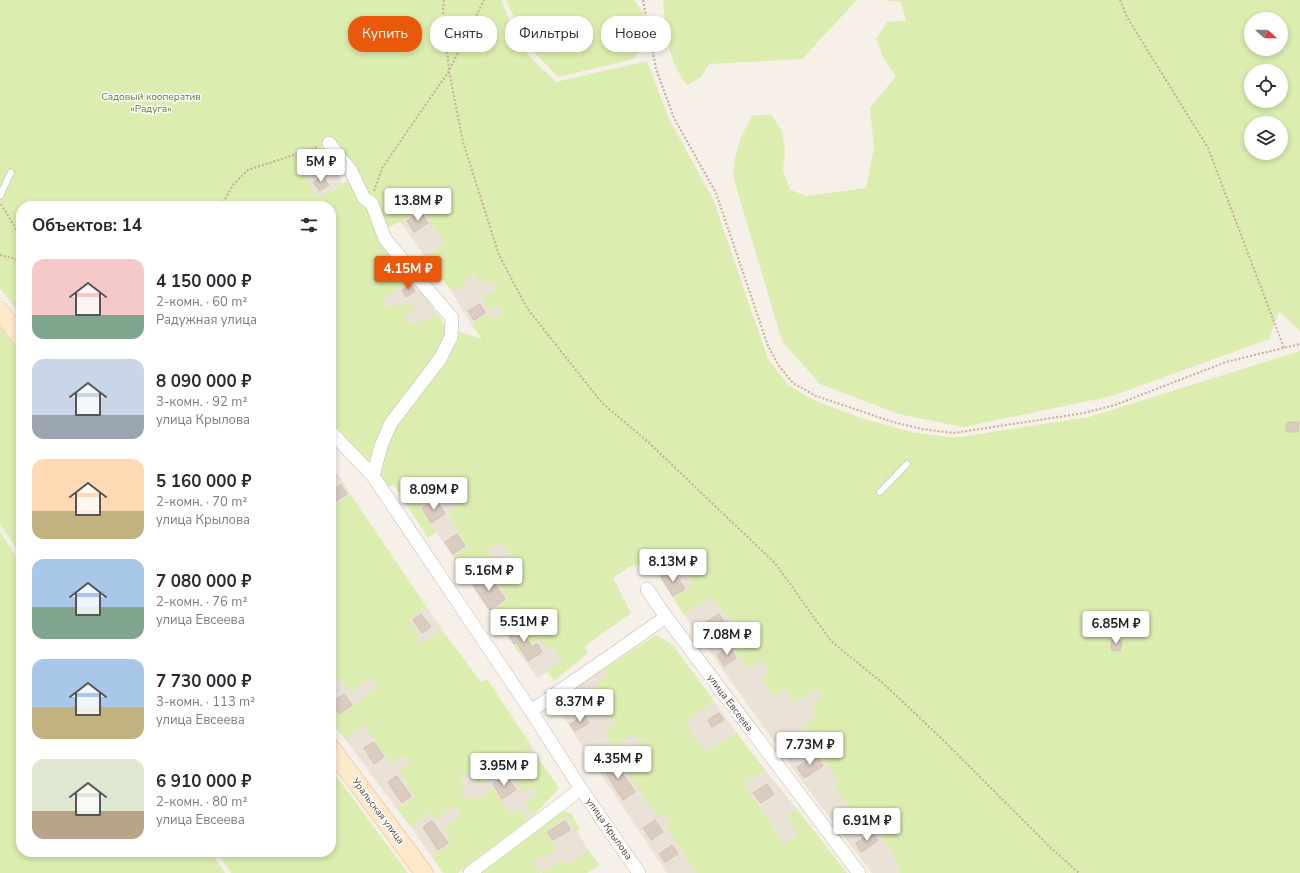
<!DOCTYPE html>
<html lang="ru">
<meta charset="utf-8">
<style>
:root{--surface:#fff;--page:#f2f2f3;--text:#2b2b33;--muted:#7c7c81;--accent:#ea580c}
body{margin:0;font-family:"Nunito Sans",sans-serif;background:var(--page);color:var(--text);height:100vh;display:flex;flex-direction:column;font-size:15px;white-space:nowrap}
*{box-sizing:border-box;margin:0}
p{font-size:13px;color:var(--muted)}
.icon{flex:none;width:22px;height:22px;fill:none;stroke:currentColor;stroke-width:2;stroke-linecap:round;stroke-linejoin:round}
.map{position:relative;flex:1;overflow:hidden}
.details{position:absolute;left:16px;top:201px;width:320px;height:656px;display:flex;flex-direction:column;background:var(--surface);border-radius:16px;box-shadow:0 2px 6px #0003}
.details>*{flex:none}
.banner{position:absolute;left:348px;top:16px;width:380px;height:36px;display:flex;gap:8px}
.needle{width:26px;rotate:111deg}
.fabs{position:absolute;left:1244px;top:12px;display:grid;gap:8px}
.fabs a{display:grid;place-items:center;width:44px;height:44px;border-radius:50%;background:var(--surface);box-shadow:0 2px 6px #0003;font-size:20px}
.price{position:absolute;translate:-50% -34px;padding:0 9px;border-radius:4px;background:#fff;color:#222;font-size:13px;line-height:26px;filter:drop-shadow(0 1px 2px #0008)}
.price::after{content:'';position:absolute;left:50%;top:24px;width:12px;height:9px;margin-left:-6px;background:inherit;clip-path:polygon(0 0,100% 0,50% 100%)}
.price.active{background:var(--accent);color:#fff}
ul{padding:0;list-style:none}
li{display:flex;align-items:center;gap:12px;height:100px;padding:0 16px}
li span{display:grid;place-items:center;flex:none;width:112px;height:80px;border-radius:12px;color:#555}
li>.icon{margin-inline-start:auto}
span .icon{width:48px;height:48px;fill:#fffc;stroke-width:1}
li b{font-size:17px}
h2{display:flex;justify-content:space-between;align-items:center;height:48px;padding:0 16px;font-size:17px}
.chip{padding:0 14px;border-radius:16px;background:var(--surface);box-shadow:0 2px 6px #0003;font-size:14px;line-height:36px}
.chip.active{background:var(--accent);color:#fff}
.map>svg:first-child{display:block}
</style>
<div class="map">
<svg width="1300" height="873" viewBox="0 0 1300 873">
<rect width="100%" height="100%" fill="#f6f0e9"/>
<g fill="#eae1d7">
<polygon points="321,148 342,183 318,199 295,159"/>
<polygon points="421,206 445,244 425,257 401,222"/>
<polygon points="476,275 496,281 499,288 482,297 499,306 503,313 491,320 487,314 471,324 452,292 465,285 462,281"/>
<polygon points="413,279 438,315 410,325 405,316 388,307 383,299"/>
<polygon points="337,473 351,495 331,507 331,477"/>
<polygon points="460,495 463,500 448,513 467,547 453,557 419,507 436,496"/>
<polygon points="501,541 514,560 510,598 490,612 469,582 496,564 487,550"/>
<polygon points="669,548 693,585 673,598 650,563"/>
<polygon points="712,596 731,624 723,630 746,668 762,658 770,671 762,678 774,696 785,689 794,703 817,687 823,696 817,716 811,723 803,728 839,783 835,786 864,830 873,825 900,865 897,869 899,873 872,873 804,784 684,615"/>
<polygon points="426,606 443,631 419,645 415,639 420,636 409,620"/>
<polygon points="513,607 520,617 517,620 528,637 514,646 496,621"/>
<polygon points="540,639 553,647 562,661 538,678 519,653"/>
<polygon points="602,666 608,675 594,694 616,725 604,733 634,734 641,744 620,758 657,817 666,813 670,821 666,823 696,873 667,873 553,702"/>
<polygon points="337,677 371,677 378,686 341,717 333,708 331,709 331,682"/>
<polygon points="714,701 736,732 706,753 685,722"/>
<polygon points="364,725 391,763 404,755 410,763 399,772 415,796 397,809 345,739"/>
<polygon points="532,747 541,762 517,782 532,787 537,794 525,804 533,816 527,821 519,809 511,815 478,800 468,800 459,789 464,785 460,778 469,771 478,786 497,772 500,776 521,756"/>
<polygon points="765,770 797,809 787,817 799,836 784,844 744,784"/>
<polygon points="454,806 461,816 451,843 432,857 411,827 430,812 436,818"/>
<polygon points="567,816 589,851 565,866 560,860 541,873 533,861 540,856 542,859 544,831"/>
</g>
<g fill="#dbedaf" fill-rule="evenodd">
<path d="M0,0H501L522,49L556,82L647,61L669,119L713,199L768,359L788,385L813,400L861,418L911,432L954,438L1089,417L1300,351V873H899L897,869L900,865L874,825L864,831L835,786L839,783L803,727L811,723L810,720L817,716L812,704L823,696L818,688L794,703L785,689L774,697L762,678L770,671L761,659L746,668L723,630L731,623L712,596L684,615L673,598L693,585L669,548L650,563L629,567L613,578L631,613L585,646L588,653L554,681L547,671L562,661L553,647L548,650L540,639L519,653L514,646L528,637L517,620L520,617L513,607L496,621L490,612L509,598L493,574L514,560L501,541L487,550L496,564L469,582L453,557L467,547L448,513L463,500L460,495L444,505L436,496L419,507L436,532L428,538L395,486H386L379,472L336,429L335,416L331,410V206H21V316L0,288ZM327,139L335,142L357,168L368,193L377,202L388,227L401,222L421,206L445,244L425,257L452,292L465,285L463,281L475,275L478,281L485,279L487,285L496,281L499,288L482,297L489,310L499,306L503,313L491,320L487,314L471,324L482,339L447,328L438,315L410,325L405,316L415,310L411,304L387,307L383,299L413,279L368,207L348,180L318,199L295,159L321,148Z"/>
<polygon points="506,0 634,0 649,21 648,34 634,59 558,77 527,45"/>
<path d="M663,0H857L802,59L709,64L701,77L687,85C666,57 666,33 663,0Z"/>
<path d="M884,0H1300V331L1279,311L1269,339L1112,396L963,427L899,414L820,384L782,341L733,176C735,150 740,137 753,115H771L782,131L785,151L783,170L790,190L808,196L866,188L874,148L870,108L896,76L884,59L876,39L887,22L906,21L901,2ZM1251,19H1281V49H1251ZM1251,71H1281V101H1251ZM1251,123H1281V153H1251Z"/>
<polygon points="0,327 21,354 21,556 0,524"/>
<polygon points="351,495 426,606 409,620 420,636 415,639 419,644 443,631 481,682 487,679 532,747 521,756 522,759 500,776 497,772 478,786 469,771 460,778 464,785 460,789 468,800 475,796 478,800 493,788 511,815 519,808 527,821 458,873 443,873 432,857 451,843 443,829 461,816 455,806 435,819 430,812 411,827 397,809 415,796 399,772 410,763 404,755 391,763 364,725 345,739 331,722 331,709 333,707 341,716 378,686 371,677 352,692 338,678 331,682 331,660 336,656 331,649 331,507"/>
<polygon points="0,532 21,564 21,852 211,852 225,873 0,873"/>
<polygon points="656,635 672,644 714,701 685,722 706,753 736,732 765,770 744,784 784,844 798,836 787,816 797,809 847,873 696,873 665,823 670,820 666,813 657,817 619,758 641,744 634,734 614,747 604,733 616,725 594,694 598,682 608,675 604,669"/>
<polygon points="541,762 559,788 533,816 525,804 537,793 532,787 524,792 516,782"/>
<polygon points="331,769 408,873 231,873 217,852 331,852"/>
<polygon points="566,811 572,815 580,829 576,831 567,816 545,831 556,849 543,859 540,856 533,862 541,873 561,860 565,866 589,851 600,865 587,873 477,873 558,813"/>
</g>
<g fill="#dbccc0" stroke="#d4c0b0">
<polygon points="323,176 329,185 320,191 313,182"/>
<polygon points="421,212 428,223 414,232 407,221"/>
<polygon points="411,284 415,291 406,297 402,290"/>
<polygon points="480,304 485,313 474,320 468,311"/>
<polygon points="1287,422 1299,422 1298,432 1286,432"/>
<polygon points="410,478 415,486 405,492 400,484"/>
<polygon points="341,485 347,494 334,502 331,496 331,491"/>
<polygon points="436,499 445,514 431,523 422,508"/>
<polygon points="457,534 465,546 453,554 445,542"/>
<polygon points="673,570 685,589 673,596 661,577"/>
<polygon points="488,574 505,599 490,610 473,585"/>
<polygon points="421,614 431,627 422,633 413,620"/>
<polygon points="719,614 726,625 705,638 698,627"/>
<polygon points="519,625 532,647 537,644 542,652 528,661 517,643 514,644 508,632"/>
<polygon points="1112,640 1122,641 1120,651 1111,650"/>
<polygon points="730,647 736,658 724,666 717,655"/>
<polygon points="344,694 352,705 340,714 331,703"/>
<polygon points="719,713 724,720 712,727 708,720"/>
<polygon points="584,715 589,723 575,731 570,724"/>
<polygon points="796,734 801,743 786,753 780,744"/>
<polygon points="374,742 384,757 374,764 364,748"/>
<polygon points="816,755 823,766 804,778 797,767"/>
<polygon points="615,760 622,773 635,792 623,800 602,767"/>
<polygon points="506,775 516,790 502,799 493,784"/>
<polygon points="397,776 411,796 402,803 388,782"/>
<polygon points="767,784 774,794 761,803 753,793"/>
<polygon points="848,814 854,823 844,829 838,820"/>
<polygon points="655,820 663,832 651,840 643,828"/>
<polygon points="432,821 448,843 438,850 423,827"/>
<polygon points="565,821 570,830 553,840 547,832"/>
<polygon points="872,832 878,841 861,852 856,843"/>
<polygon points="672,845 678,854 665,862 659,854"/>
</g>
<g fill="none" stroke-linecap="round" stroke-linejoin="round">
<defs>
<g id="service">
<polyline points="0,196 11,172"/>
<polyline points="880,492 907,464"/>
</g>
<g id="minor">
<polyline points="329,143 351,171 364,198 372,204 385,239 452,318 451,337 440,359 391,423 381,446 373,476"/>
<polyline points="331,432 373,476 531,711 581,789 639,873"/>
<polyline points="647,589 666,617 859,873"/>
<polyline points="531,711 666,617"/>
<polyline points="470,873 581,789"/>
</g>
<g id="secondary">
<polyline points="0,311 21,338"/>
<polyline points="331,748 424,873"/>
</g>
</defs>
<use href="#service" stroke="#c5b9ae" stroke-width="7"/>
<use href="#minor" stroke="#c5b9ae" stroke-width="14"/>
<use href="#secondary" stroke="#dcbf98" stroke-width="19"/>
<g stroke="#c5af9b" stroke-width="2" stroke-dasharray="2 2" stroke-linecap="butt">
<polyline points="444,0 443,9 449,71 463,142 499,255 527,308 602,403 647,441 775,563 831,641 885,685 944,741 1051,848 1079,873"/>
<polyline points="643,0 656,69 674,118 716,193 768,346 779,366 793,383 816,396 893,422 922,429 954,433 1084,413 1115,405 1226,362 1300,344"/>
<polyline points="1120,0 1127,17 1208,148 1284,348"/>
<path d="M446,26C453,35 457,36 468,32"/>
<polyline points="374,191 382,168 449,71 484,0"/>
<polyline points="1,204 21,237"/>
<polyline points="221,206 233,185 248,170 318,147"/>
<polyline points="0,255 12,258 21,262"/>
</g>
<use href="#service" stroke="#fff" stroke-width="6"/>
<use href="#minor" stroke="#fff" stroke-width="13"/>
<use href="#secondary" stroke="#ffe9ca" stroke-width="18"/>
</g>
<g text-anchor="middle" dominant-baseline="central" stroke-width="3" stroke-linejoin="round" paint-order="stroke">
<g font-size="10" fill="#578224" stroke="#fff">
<text x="151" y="97">Садовый кооператив<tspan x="151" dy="12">«Радуга»</tspan></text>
</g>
<g font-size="10" fill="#4a3f36" stroke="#fff">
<text transform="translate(730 703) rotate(53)">улица Евсеева</text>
<text transform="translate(378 811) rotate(53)">Уральская улица</text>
<text transform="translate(609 829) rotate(55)">улица Крылова</text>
</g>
</g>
</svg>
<div class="fabs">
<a><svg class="needle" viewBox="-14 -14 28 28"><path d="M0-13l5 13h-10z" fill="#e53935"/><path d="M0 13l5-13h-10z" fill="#7c7c81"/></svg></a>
<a><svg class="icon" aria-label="locate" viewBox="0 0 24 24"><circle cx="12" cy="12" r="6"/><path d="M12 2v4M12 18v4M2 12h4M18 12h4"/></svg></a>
<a><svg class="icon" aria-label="layers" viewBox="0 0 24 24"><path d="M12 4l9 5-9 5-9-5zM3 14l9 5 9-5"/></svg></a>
</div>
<b class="price" style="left:321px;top:183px">5M ₽</b>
<b class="price" style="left:418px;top:222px">13.8M ₽</b>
<b class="price active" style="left:408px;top:290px">4.15M ₽</b>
<b class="price" style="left:434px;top:511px">8.09M ₽</b>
<b class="price" style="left:673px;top:583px">8.13M ₽</b>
<b class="price" style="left:489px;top:592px">5.16M ₽</b>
<b class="price" style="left:524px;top:643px">5.51M ₽</b>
<b class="price" style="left:1116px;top:645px">6.85M ₽</b>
<b class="price" style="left:727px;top:656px">7.08M ₽</b>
<b class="price" style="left:580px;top:723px">8.37M ₽</b>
<b class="price" style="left:810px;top:766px">7.73M ₽</b>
<b class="price" style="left:618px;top:780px">4.35M ₽</b>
<b class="price" style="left:504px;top:787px">3.95M ₽</b>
<b class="price" style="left:867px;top:842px">6.91M ₽</b>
<div class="banner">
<a class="chip active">Купить</a>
<a class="chip">Снять</a>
<a class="chip">Фильтры</a>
<a class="chip">Новое</a>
</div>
<section class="details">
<h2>Объектов: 14<svg class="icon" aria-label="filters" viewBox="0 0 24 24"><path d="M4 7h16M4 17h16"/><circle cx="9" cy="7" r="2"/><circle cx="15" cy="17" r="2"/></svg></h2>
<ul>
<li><span style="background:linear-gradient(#f6c9c9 70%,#7fa58c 0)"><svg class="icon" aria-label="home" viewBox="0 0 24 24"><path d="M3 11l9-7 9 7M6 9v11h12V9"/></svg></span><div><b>4 150 000 ₽</b><p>2-комн. · 60 m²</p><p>Радужная улица</p></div></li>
<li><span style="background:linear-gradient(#c9d6e8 70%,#9aa5b1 0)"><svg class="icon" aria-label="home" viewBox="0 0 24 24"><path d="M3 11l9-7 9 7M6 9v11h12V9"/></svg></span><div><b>8 090 000 ₽</b><p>3-комн. · 92 m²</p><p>улица Крылова</p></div></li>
<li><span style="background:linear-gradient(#ffd9b3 65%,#c2b280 0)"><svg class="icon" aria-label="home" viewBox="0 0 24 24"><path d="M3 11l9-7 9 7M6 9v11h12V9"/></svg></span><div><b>5 160 000 ₽</b><p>2-комн. · 70 m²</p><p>улица Крылова</p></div></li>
<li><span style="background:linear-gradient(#a9c7e8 60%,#7fa58c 0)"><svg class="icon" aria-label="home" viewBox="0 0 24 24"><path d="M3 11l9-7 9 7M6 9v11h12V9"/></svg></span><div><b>7 080 000 ₽</b><p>2-комн. · 76 m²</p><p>улица Евсеева</p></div></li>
<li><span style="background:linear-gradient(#a9c7e8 60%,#c2b280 0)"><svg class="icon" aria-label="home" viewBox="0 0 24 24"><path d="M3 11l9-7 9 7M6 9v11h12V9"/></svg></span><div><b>7 730 000 ₽</b><p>3-комн. · 113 m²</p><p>улица Евсеева</p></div></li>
<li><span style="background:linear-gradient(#dfe7d0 65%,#b9a48a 0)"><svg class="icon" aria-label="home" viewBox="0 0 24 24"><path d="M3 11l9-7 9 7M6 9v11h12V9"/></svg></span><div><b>6 910 000 ₽</b><p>2-комн. · 80 m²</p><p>улица Евсеева</p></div></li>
</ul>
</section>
</div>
